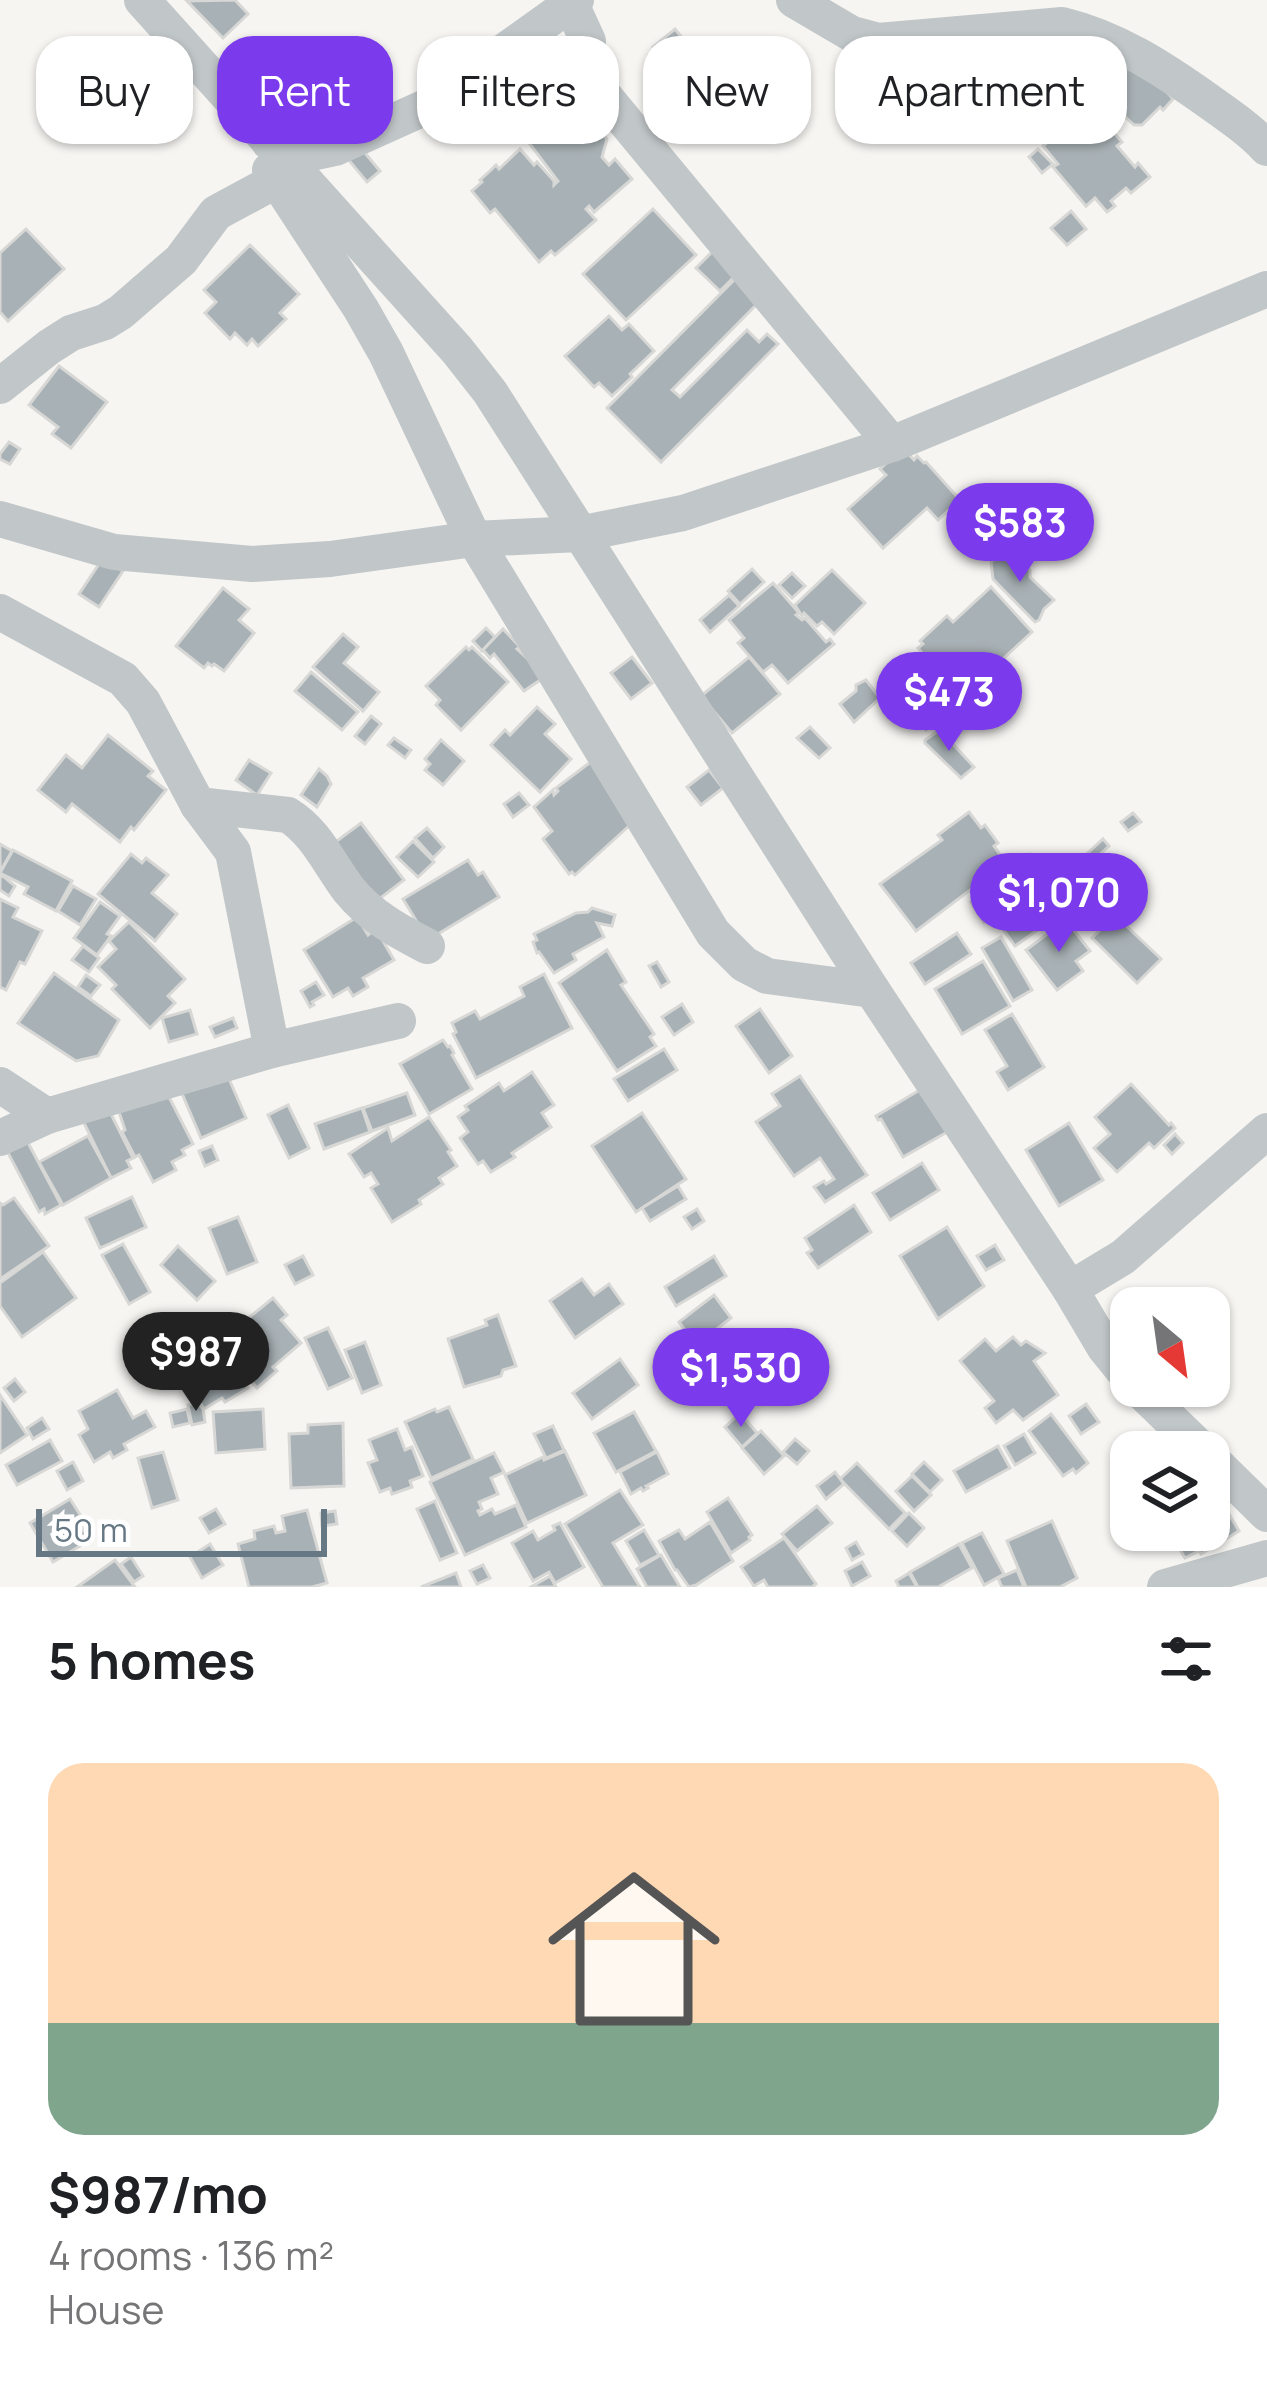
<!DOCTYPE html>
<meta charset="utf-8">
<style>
:root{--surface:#fff;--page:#f2f2f2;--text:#202124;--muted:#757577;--accent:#7c3aed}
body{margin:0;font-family:Manrope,sans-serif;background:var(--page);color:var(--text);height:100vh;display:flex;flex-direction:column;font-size:45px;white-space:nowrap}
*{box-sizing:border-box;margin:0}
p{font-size:39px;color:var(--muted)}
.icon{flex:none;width:66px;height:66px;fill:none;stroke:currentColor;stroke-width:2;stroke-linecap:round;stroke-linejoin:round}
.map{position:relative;height:1587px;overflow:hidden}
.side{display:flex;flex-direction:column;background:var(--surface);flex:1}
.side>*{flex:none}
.hud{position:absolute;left:36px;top:36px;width:1197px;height:108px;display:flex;gap:24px}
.needle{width:78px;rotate:151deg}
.tools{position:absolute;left:1110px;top:1287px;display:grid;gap:24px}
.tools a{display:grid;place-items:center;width:120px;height:120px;border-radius:24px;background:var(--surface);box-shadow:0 3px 9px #0004;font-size:60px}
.scale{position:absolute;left:36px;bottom:30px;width:291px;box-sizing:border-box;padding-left:12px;border:6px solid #657883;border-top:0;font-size:33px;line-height:42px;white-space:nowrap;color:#657883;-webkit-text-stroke:9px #fff;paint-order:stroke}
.price{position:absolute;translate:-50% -102px;padding:0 27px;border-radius:42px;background:var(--accent);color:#fff;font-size:39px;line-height:78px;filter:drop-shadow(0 3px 6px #0008)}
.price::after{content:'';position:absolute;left:50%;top:72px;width:36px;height:27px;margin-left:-18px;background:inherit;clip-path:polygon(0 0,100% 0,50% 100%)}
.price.active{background:#222;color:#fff}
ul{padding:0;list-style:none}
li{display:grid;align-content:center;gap:24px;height:636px;padding:0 48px}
li span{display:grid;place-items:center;height:372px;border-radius:36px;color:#555}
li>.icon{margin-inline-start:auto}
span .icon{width:216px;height:216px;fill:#fffc;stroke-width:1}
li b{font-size:51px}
h2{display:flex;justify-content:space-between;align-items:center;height:144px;padding:0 48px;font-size:51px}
.tag{padding:0 42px;border-radius:36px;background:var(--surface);box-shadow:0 3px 9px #0004;font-size:42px;line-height:108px}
.tag.active{background:var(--accent);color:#fff}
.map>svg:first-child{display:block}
</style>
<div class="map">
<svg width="1267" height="1587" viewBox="0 0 1267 1587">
<rect width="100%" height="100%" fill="#f6f5f2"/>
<g fill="#a8b1b5" stroke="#d7d7d5" stroke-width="3">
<polygon points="235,0 248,14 223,38 187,1"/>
<polygon points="675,29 687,44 694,38 708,54 701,59 707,66 685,84 673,69 665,76 649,55 655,50 653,47"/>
<polygon points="1133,54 1173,99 1163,110 1160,107 1142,125 1134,125 1098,91"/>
<polygon points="569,110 593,120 607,139 602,157 609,165 615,159 632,179 594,212 589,206 586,209 596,220 555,255 551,251 539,262 495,209 490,213 472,191 482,182 480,180 491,170 496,165 499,169 520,149 534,165 537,162 554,181 554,185 558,181 526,139 526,135 554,113 559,119"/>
<polygon points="1084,112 1096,126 1103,120 1122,142 1117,146 1135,167 1138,163 1150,177 1131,193 1126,188 1111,201 1115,206 1107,212 1095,198 1086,206 1053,167 1058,164 1043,146"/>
<polygon points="360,147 380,171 367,182 347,158"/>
<polygon points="1038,149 1053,164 1042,173 1029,157"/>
<polygon points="653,209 696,255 626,320 583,274"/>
<polygon points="1071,211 1086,229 1067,245 1051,228"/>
<polygon points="26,229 64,269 8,321 0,312 0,253"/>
<polygon points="250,245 299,294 280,313 286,319 258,346 252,339 247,345 235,333 230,339 205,313 216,302 204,290"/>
<polygon points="716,248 740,271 720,291 696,268"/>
<polygon points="747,267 756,305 672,390 680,397 747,330 759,342 767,334 778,344 661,462 607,408"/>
<polygon points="609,316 622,330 629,324 654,351 630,374 632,377 612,396 599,383 594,387 565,356"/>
<polygon points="59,366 107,402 71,448 52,434 58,427 29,405"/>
<polygon points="9,442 20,449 10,464 0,459 0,454"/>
<polygon points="903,448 914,460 917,456 924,463 926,462 960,500 938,520 927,508 883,548 848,509 886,475 880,469"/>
<polygon points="967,511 983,530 986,528 994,537 981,548 957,520"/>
<polygon points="1004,551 1010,557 1014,553 1030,570 1030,577 1054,600 1044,609 1039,620 1035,622 993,579 991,562"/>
<polygon points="103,558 123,571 99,607 79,594"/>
<polygon points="752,569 764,582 740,604 728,591"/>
<polygon points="832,570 865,603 834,634 822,622 817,626 804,613 802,616 795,605"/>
<polygon points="792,573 805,586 792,598 779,585"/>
<polygon points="773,583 799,613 796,615 802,620 805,618 826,642 830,639 834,644 788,683 772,665 763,672 738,643 744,638 729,620"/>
<polygon points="991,587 1032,632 926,730 916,721 908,720 886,687 922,653 918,648 923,644 920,641 947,616 953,622"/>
<polygon points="223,588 249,609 239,620 254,633 224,671 214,664 212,666 208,663 204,668 176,646"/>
<polygon points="729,595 739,606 710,632 700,620"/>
<polygon points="486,628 495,637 482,651 473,641"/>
<polygon points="503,629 520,647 517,649 546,676 524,691 494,654 490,658 483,650"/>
<polygon points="343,634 358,647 344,663 379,692 363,711 313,667"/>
<polygon points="466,647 469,650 472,647 508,682 461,730 436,705 440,700 426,686"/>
<polygon points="632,657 652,683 631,699 611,673"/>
<polygon points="749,657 780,694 732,733 701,696"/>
<polygon points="311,672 358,712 342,730 295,691"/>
<polygon points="866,680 880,698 854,722 840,704 856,691 856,685"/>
<polygon points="537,707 555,724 545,734 571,759 540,792 491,745 505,730 510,735"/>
<polygon points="371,716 381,724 365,744 355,736"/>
<polygon points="810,727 830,748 819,758 797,738"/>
<polygon points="940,730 974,767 961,778 925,743 925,740"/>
<polygon points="108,735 153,771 148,776 166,790 134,830 131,827 120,842 72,804 66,812 38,790 66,755 82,768"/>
<polygon points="394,738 411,750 405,758 388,745"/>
<polygon points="441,740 464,761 443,785 425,770 430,764 425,759"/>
<polygon points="596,758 630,825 575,875 572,872 569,874 543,839 552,831 534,807 553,790 554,795 558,791 556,788"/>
<polygon points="249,760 271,773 257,795 236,780"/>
<polygon points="319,769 327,776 331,784 317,807 301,795"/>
<polygon points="709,770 723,788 701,805 687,787"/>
<polygon points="519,793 529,805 513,817 504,804"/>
<polygon points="969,812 981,828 985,825 998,843 994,846 1006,863 916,931 880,884 942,840 938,835"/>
<polygon points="1133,813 1141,822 1128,831 1121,822"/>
<polygon points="361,823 404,880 374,903 330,846"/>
<polygon points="427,828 444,847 433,858 415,838"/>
<polygon points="1103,839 1109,846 1099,855 1125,883 1133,876 1139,882 1117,902 1079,861"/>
<polygon points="413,841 434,862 418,877 397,857"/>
<polygon points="0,844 12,851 0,872"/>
<polygon points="13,850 72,881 56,911 24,894 28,887 0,873"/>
<polygon points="131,854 142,863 146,858 168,875 152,893 177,914 155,941 98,894"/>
<polygon points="1030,854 1047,878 1029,891 1034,898 1051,886 1067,909 1015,946 998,922 1015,910 992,880"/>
<polygon points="468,860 478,875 483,872 499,897 428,940 403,899"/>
<polygon points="1076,862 1099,890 1084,903 1073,888 1068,892 1057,878"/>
<polygon points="3,876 15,886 9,896 0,890 0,877"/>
<polygon points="73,886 96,899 80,925 58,911"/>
<polygon points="980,897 992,916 984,922 971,902"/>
<polygon points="0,899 18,908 13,917 42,931 25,964 20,962 6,990 0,987"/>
<polygon points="100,902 120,916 107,934 111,936 97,955 74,938"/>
<polygon points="592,908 615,915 612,926 597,923 604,937 573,954 576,960 554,973 539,952 537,953 533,942 537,940 534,934 576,913 588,912"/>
<polygon points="1115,915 1161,959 1137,983 1092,938"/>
<polygon points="357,917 368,935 376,929 394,960 363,978 368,987 353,996 348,988 333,997 304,950"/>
<polygon points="1066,920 1090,951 1076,961 1083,971 1057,990 1026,950"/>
<polygon points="129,922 185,979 168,996 175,1003 150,1028 112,989 116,985 98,967 116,949 109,941"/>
<polygon points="957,933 971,954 925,984 911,963"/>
<polygon points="1001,937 1032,990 1013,1001 982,948"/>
<polygon points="83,946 99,958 89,972 72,960"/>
<polygon points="607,950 626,982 621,985 654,1034 650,1037 656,1046 617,1071 559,983"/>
<polygon points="983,961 1010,1006 962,1034 935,989"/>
<polygon points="657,962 669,982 661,987 649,966"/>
<polygon points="54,973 119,1020 98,1056 76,1061 18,1023"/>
<polygon points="544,974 572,1028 476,1078 453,1034 456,1032 452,1023 475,1011 480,1019 524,996 520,987"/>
<polygon points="86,975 100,985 91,996 78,987"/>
<polygon points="316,982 324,995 312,1002 314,1005 310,1007 301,991"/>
<polygon points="682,1004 693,1022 674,1035 662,1017"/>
<polygon points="760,1009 792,1056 769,1073 736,1026"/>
<polygon points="190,1010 197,1034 169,1042 162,1018"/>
<polygon points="1012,1014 1044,1067 1008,1090 997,1072 1007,1066 985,1030"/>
<polygon points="233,1018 237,1028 215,1037 210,1027"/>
<polygon points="443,1040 448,1047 450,1046 454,1053 452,1055 472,1089 429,1114 400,1064"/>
<polygon points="664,1049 677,1070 628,1101 614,1079"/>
<polygon points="226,1072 246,1118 201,1138 181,1091"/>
<polygon points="532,1072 554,1105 542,1113 551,1127 512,1153 515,1157 491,1172 483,1161 478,1164 460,1138 468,1132 458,1117 468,1110 465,1106 499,1083 504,1091"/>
<polygon points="800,1076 867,1175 825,1202 814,1187 824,1181 826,1184 834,1179 820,1158 794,1176 756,1122 780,1106 772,1094"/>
<polygon points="1131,1084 1169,1125 1171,1123 1175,1128 1154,1148 1149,1143 1117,1172 1094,1148 1110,1134 1095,1117"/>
<polygon points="923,1088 949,1131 903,1157 881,1119 878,1120 876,1116"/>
<polygon points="407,1093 415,1115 372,1131 363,1108"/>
<polygon points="168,1095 193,1144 182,1150 185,1155 172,1162 176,1170 153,1182 139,1155 135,1157 122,1132 125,1130 119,1112"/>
<polygon points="288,1105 309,1148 289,1158 268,1115"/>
<polygon points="107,1106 133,1158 127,1161 131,1168 111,1178 82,1119"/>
<polygon points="362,1108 370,1132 324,1149 315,1124"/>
<polygon points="642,1113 686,1179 636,1212 592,1146"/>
<polygon points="429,1117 451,1150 448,1152 457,1166 439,1178 443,1184 419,1200 421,1204 392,1222 371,1188 378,1184 371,1173 364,1177 349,1154 388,1128 392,1141"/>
<polygon points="1069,1123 1103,1180 1059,1206 1026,1150"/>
<polygon points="1175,1134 1183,1143 1172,1154 1164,1145"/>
<polygon points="88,1136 111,1178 63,1205 39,1162"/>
<polygon points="26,1139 61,1205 45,1214 44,1209 39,1212 6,1149"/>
<polygon points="212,1146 218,1160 205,1166 199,1151"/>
<polygon points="922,1163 939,1190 890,1220 873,1193"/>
<polygon points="678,1186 686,1199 650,1221 642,1208"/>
<polygon points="132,1197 146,1227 100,1248 86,1218"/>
<polygon points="14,1198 49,1246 0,1279 0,1203 3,1205"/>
<polygon points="854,1205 871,1232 818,1268 807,1253 812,1250 805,1238"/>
<polygon points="697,1209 704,1221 692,1229 684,1217"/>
<polygon points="238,1217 257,1262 227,1274 209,1228"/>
<polygon points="947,1227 984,1286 938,1319 900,1256"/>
<polygon points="123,1244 150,1292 129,1304 102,1255"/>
<polygon points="995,1245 1004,1260 986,1270 977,1256"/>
<polygon points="178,1246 215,1281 197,1300 161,1265"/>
<polygon points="43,1252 76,1298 22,1337 0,1306 0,1283"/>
<polygon points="303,1256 313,1275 295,1284 285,1265"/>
<polygon points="714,1256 726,1276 676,1306 665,1287"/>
<polygon points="582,1279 594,1295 609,1284 623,1304 575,1338 550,1301"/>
<polygon points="714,1295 731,1318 696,1345 679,1322"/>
<polygon points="273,1298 287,1315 281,1320 301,1343 273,1367 277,1371 257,1388 219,1342"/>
<polygon points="498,1315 516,1366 503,1370 501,1376 464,1387 448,1339 487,1325 485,1320"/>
<polygon points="328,1328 352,1378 328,1389 305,1338"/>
<polygon points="1013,1337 1021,1345 1026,1341 1045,1353 1034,1361 1058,1395 1023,1420 1013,1410 996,1423 985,1408 994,1401 960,1361 985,1339 996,1351"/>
<polygon points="365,1342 381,1385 362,1393 345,1350"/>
<polygon points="218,1343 248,1388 225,1402 222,1398 204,1409 179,1366"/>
<polygon points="620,1359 638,1385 592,1419 573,1393"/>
<polygon points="15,1379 25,1392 14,1401 4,1388"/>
<polygon points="117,1390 133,1418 146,1411 155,1427 124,1444 127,1450 113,1458 110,1452 94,1462 79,1435 88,1429 79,1411"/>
<polygon points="0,1395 27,1435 0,1453"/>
<polygon points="197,1402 203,1409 205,1422 192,1425 188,1405"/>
<polygon points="1086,1404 1099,1422 1081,1434 1069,1416"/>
<polygon points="449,1407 473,1459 431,1478 405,1422 435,1409 437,1412"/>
<polygon points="187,1409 190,1423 173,1427 170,1413"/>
<polygon points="263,1409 265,1449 216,1453 213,1412"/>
<polygon points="634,1412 656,1451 616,1472 594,1433"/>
<polygon points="740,1413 757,1433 742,1447 725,1427"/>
<polygon points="1051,1414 1088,1463 1076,1473 1073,1469 1063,1476 1029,1431"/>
<polygon points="42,1418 49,1429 33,1439 27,1428"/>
<polygon points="343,1423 344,1486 291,1488 289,1434 308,1433 308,1425"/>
<polygon points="553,1426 564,1450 546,1458 534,1434"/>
<polygon points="397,1429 405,1450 412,1447 423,1476 410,1481 412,1487 392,1494 390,1488 380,1492 368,1463 377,1460 369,1440"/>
<polygon points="761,1431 784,1456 764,1474 742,1448"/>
<polygon points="1024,1434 1035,1453 1015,1465 1004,1446"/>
<polygon points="795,1439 809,1451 797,1464 783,1452"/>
<polygon points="50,1440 62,1461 17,1485 6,1465"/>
<polygon points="998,1446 1010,1468 966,1492 954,1471"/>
<polygon points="565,1451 586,1495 527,1523 505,1475 543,1457 544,1460"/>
<polygon points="163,1452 178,1500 152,1508 138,1458"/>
<polygon points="657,1452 668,1474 646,1486 648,1488 643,1491 641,1488 631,1494 620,1472"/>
<polygon points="494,1453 504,1472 491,1478 498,1494 479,1502 482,1509 478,1511 480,1515 492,1509 495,1514 516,1505 526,1527 465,1555 430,1482"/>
<polygon points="73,1462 83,1481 67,1490 57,1471"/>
<polygon points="924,1462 942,1480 930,1492 912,1474"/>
<polygon points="857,1463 905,1513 889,1529 840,1479"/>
<polygon points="835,1472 844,1484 826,1499 817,1486"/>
<polygon points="912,1476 931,1495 914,1511 896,1491"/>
<polygon points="620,1490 643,1525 613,1543 640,1587 603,1587 565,1524"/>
<polygon points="1216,1492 1239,1531 1201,1554 1199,1551 1185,1558 1168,1530 1209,1530 1209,1496"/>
<polygon points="728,1498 752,1535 749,1537 750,1540 731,1553 707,1512"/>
<polygon points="70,1499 86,1524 81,1526 90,1540 53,1562 30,1523"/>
<polygon points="435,1501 457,1553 440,1560 417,1509"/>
<polygon points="817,1506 832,1523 797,1551 782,1534"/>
<polygon points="216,1509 225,1524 209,1533 200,1518"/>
<polygon points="307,1510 327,1583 312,1587 249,1587 238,1544 255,1539 254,1531 274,1526 276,1533 285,1531 282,1516"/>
<polygon points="335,1511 337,1524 322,1526 321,1513"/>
<polygon points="909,1513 924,1528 907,1546 892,1531"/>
<polygon points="1052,1521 1077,1578 1060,1587 1026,1587 1007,1541"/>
<polygon points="710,1522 733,1561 696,1585 689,1587 677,1570 675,1570 659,1541 679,1530 685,1539"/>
<polygon points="560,1523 584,1567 555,1583 549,1572 533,1581 512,1543 533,1531 538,1540 555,1530 553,1526"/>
<polygon points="644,1530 659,1555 640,1565 626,1541"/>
<polygon points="982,1533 1004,1574 984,1585 962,1543"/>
<polygon points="784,1538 816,1584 812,1587 768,1587 764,1580 754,1586 741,1567"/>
<polygon points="856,1542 863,1554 852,1560 846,1548"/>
<polygon points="210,1544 223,1565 202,1578 190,1557"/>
<polygon points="959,1544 972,1568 938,1587 918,1587 910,1572"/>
<polygon points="661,1555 680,1587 647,1587 637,1569"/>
<polygon points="131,1557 143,1576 134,1582 121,1564"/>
<polygon points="115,1560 135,1587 77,1587"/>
<polygon points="862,1562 870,1576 852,1586 845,1571"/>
<polygon points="483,1565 490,1578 477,1584 470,1571"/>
<polygon points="1017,1570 1024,1587 1002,1587 998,1578"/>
<polygon points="456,1573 461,1587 421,1587"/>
<polygon points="909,1573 917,1587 899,1587 896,1581"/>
<polygon points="550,1576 556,1587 531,1587"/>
</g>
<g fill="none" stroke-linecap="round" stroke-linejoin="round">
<g stroke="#c1c6c8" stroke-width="36">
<polyline points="142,0 457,350 490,392 872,990 1070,1289 1105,1348 1131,1380"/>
<polyline points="569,0 588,41 585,61 601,92 892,444"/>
<path d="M794,0L852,34L878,41L1062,25C1116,38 1162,68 1207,100C1228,115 1249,129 1267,148"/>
<polyline points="269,142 288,151 312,153 335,148 426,107 576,0"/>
<polyline points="270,170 361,309 386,353 474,539 713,933 744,964 767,976 872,990"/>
<polyline points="0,386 49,347 71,333 105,322 121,312 181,260 216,213 277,180"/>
<polyline points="0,519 114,552 252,564 330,559 474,539 579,534 683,513 892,444 1267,289"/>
<polyline points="0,612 123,679 143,702 198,805 233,852 272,1050 47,1116 0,1138"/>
<path d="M198,805L288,815C317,833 329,864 349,890C370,916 398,931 427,946"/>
<polyline points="272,1050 398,1021"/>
<polyline points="0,1085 47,1116"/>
<polyline points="1070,1289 1123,1257 1267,1131"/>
<polyline points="1136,1386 1204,1452"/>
<polyline points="1209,1457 1267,1514"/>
<polyline points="1165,1587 1267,1558"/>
</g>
</g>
</svg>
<div class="tools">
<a><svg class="needle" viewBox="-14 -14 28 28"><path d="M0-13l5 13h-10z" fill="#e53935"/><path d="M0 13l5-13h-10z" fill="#757577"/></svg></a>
<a><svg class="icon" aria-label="layers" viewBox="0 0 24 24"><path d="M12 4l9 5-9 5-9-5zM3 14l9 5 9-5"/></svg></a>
</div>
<div class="scale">50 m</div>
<b class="price" style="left:1020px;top:585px">$583</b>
<b class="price" style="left:949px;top:754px">$473</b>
<b class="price" style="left:1059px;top:955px">$1,070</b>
<b class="price active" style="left:196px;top:1414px">$987</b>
<b class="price" style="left:741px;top:1430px">$1,530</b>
<div class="hud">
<a class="tag">Buy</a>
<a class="tag active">Rent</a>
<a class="tag">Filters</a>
<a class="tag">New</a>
<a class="tag">Apartment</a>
</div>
</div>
<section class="side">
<h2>5 homes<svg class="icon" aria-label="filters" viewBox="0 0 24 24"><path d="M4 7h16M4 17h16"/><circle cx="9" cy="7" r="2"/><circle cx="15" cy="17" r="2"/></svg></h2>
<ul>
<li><span style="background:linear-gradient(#ffd9b3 70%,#7fa58c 0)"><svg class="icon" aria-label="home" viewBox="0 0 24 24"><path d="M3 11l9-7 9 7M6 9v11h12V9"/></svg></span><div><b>$987/mo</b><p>4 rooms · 136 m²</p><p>House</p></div></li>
</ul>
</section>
